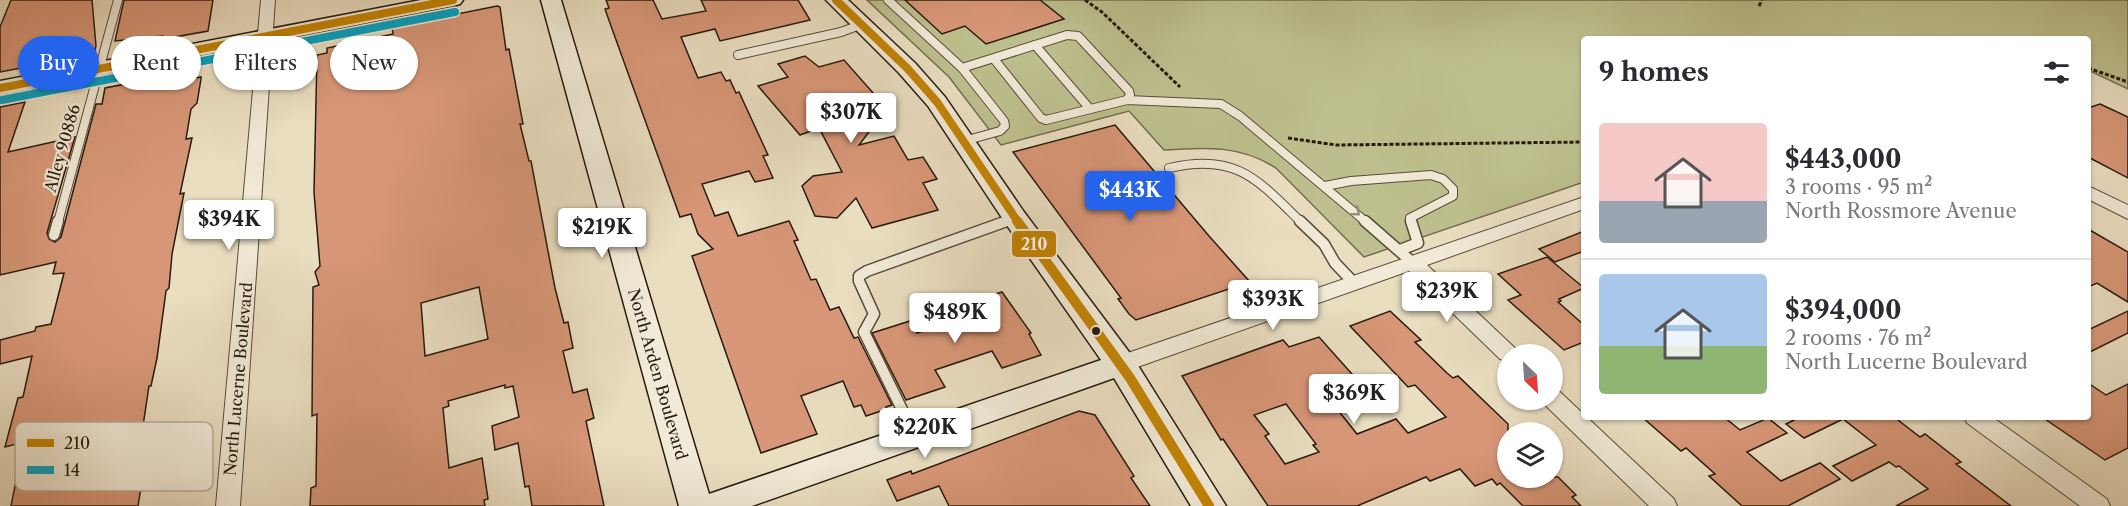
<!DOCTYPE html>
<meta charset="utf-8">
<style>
:root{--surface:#fff;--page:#f2f2f3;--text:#2b2b33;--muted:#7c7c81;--line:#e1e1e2;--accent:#2563eb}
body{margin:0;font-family:"Libre Caslon Text",serif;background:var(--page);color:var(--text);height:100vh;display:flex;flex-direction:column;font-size:22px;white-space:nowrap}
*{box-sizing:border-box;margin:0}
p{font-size:20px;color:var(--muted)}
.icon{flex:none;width:33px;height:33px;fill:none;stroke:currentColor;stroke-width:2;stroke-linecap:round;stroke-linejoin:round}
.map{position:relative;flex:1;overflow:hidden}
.sheet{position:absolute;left:1581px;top:36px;width:510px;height:384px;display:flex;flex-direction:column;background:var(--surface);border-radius:6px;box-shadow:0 2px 4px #0004}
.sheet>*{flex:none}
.top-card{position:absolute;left:18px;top:36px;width:570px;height:54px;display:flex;gap:12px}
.needle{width:39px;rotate:155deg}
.controls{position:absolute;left:1497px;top:344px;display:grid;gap:12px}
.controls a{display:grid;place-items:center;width:66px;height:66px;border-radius:50%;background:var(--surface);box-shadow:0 2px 4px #0004;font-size:30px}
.price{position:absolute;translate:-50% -51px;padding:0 14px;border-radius:6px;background:#fff;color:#222;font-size:20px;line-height:39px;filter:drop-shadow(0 2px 3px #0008)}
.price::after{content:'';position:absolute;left:50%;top:36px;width:18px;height:14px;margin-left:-9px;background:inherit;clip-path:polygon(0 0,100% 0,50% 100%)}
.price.selected{background:var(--accent);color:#fff}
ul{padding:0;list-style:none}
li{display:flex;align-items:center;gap:18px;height:150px;padding:0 18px}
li+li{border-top:2px solid var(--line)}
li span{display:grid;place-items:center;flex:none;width:168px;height:120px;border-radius:6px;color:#555}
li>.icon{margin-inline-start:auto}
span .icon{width:72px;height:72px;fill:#fffc;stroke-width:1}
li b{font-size:26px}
h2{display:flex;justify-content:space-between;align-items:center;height:72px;padding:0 18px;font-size:26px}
.chip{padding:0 21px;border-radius:27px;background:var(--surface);box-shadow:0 2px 4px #0004;font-size:21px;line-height:54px}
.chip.selected{background:var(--accent);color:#fff}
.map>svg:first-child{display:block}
</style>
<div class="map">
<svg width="2128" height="506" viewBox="0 0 2128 506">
<rect width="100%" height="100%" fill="#eadec1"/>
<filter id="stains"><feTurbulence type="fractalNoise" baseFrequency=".00333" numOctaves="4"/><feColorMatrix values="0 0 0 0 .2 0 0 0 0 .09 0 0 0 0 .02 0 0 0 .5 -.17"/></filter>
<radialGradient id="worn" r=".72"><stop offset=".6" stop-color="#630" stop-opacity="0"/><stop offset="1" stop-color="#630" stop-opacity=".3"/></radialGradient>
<path fill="#bdc08e" stroke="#726d4e" stroke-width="1.5" d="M867,0H2128V89L2088,70V39H1584V182L1364,257L1277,169C1243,145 1204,147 1164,150L1129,111L1001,145L949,77Z"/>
<g fill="#d89778" stroke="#271a0e" stroke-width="1.5" fill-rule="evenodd">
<polygon points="11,0 92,0 96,46 94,54 0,72 0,27"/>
<polygon points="124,0 213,0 208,31 163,39 163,36 115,41"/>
<polygon points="606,0 653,0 662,19 706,11 701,0 798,0 810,20 720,41 715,29 681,37 698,78 721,72 726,81 730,80 736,93 739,92 768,155 763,156 773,178 755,182 749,171 702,184 715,216 728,212 738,236 789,221 798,240 794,241 811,280 816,279 830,310 839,307 854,338 858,337 892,405 886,407 887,409 866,416 861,405 854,407 843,381 801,396 817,434 761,453 692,256 713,249 698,234 691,214 680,217 611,26 605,9 609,8"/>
<polygon points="905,0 1040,0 1064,19 986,44 965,26 942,34"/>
<path d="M497,6L500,7L506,50L509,49L523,124H520L529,161H531L555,288L564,323L568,322L573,348L563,351L573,393L587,389L594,418L586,421L604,506H532L529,486L525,487L518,443L495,450L492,426L519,417L513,386L505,388V385L448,401L449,406L443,408L449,468L482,458L488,499L484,500L485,506H310L311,488L316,486L317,414L312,416L313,287L319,285L315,272L320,266L314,192L317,55L327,53V48L393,34L392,27ZM479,287L488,339L425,356L421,303Z"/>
<polygon points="805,56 819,67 844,60 874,94 888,107 859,145 894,136 908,160 923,157 937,179 923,183 938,210 872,228 856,198 837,218 815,216 802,186 813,176 842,172 819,128 800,135 758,86 788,77 778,64"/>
<polygon points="167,69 164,82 186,78 185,80 201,77 201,79 197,103 191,109 186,139 192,138 180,194 184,193 172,254 169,288 166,291 157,358 151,386 149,386 140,446 148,443 138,506 11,506 24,442 5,447 18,398 23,397 32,356 0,364 0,340 35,331 36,327 51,324 64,273 53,274 56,262 0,275 0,107 25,102 8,152 75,137 47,233 49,239 55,242 61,237 96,104 102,104 105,88 152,79"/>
<polygon points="2100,104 2128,117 2128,178 2088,157 2088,108"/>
<polygon points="1115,125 1209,236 1250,282 1136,320 1129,314 1118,299 1121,298 1013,152"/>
<polygon points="2088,229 2128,252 2128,302 2097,283 2088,287"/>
<polygon points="1584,231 1584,251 1555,262 1539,249"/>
<polygon points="1547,257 1584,288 1559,299 1561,301 1558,302 1584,325 1584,342 1564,350 1508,300 1521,295 1498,274"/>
<polygon points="1002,292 1031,333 1029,334 1041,355 1002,368 992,351 935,370 945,387 906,400 872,333 910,321 917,333 973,315 966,303"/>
<path d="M1390,311L1421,340L1415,342L1447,373L1453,378L1458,376L1508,424V477H1558L1576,495L1572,497L1581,506H1523L1500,483L1497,485L1492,479L1475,486L1460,469L1430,481L1426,477L1357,506H1268L1223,439L1221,440L1182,376L1283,340L1289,347L1319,337L1368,392L1334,405L1357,434L1396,419L1408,433L1446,417L1415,385L1408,387L1350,326ZM1286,404L1316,444L1313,445L1319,452L1285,464L1265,436L1269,434L1254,415Z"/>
<polygon points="2128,311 2128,333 2088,353 2088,330"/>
<polygon points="2088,383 2106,395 2128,384 2128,448 2105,460 2042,417 2088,417"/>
<polygon points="1079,411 1095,415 1134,476 1131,478 1150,506 949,506 939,486 897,501 887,480 911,471 912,474"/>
<polygon points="1642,417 1724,417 1740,430 1768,418 1787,433 1747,452 1781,481 1820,463 1840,479 1788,506 1742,506 1709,476 1715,474 1686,448 1681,451"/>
<polygon points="1800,417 1894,417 1920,437 1925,434 1961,462 1956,464 2011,506 1896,506 1928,489 1899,466 1896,467 1889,462 1852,481 1833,466 1876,445 1843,419 1804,438 1786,424"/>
</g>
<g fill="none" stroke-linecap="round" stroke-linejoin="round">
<defs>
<g id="lane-far1">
<polyline points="888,0 962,68 1004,121 1005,126 1000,131 964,141"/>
<polyline points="1035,45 1090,109"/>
<polyline points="738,55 841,32 860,25"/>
<polyline points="994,59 1041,118 1046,120 1127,100 1221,104 1240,116 1366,222"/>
<polyline points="962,68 1067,35 1078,36 1129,91 1130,95 1127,100"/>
<path d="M1169,168C1236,152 1258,180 1301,222"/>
<polyline points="1325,186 1351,181 1431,175 1443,179 1453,189 1453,196 1410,218 1411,222"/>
<polyline points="58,222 118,0"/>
<polyline points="1003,222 1014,218"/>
</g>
<g id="lane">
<polyline points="1300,221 1324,244 1335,263 1354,283"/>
<polyline points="1365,221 1413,263"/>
<polyline points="54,235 58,221"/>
<polyline points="1400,250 1418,243 1411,221"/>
<polyline points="915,436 864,332 874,314 859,281 859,276 867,271 1007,221"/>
</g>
<g id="street">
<polygon points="261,0 275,0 240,506 216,506"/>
<polygon points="2088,186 2128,205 2128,219 2088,199"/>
<polygon points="1584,197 1584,209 1427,265 1516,349 1519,354 1508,354 1508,362 1500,359 1409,271 1129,370 1121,372 1113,370 1110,364 1113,358"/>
<polygon points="1552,390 1560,392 1674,499 1677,506 1649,506 1544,404 1541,399 1552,399"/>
<polygon points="1964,417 1992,417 2107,499 2110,506 2080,506 1967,423"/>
</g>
<g id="secondary">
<polygon points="421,0 463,0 460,4 453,6 0,95 0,81"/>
<polygon points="541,0 561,0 709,494 1101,360 1006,224 928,106 899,73 826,0 848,0 915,63 945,97 1024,212 1132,356 1226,506 1191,506 1114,378 752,506 679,506"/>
</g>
</defs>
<use href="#lane-far1" stroke="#584b3b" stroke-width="10"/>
<use href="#lane" stroke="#584b3b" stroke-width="13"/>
<use href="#street" stroke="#584b3b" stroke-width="2"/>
<use href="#secondary" stroke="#271a0e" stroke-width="3"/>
<g stroke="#271a0e" stroke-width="3" stroke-dasharray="4 2" stroke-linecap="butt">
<polyline points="1085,0 1102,12 1180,87"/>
<polyline points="1759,6 1762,0"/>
<polyline points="2088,68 2128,82"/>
<polyline points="1288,138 1336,145 1584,142"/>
</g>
<use href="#lane-far1" stroke="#f1ead7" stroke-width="8"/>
<use href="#lane" stroke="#f1ead7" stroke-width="10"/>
<use href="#street" fill="#f1ead7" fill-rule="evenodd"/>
<use href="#secondary" fill="#f1ead7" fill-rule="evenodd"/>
<defs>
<g id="bus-1-far1">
<polyline points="836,0 907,68 937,102 1018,222"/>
<polyline points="0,88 453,0"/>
</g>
<polyline id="bus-1" points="1017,221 1130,378 1209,506"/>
<polyline id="bus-2" points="2,100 455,12"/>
</defs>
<use href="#bus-1-far1" stroke="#f1ead7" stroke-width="11"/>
<use href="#bus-1" stroke="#f1ead7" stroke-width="14"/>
<use href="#bus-2" stroke="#f1ead7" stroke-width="11"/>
<use href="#bus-1-far1" stroke="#c38304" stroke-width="8"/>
<use href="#bus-1" stroke="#c38304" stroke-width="10"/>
<use href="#bus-2" stroke="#02a2c4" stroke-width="8"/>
</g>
<defs><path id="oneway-chevron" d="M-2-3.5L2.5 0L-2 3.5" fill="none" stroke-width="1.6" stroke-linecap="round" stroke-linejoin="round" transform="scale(1.5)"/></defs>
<use stroke="#968c7d" href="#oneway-chevron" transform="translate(1356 212) rotate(40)"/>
<circle fill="#271a0e" stroke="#f1ead7" stroke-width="2" cx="1096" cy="331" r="5"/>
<g text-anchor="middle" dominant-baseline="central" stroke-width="4.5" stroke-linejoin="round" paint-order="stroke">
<g font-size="16" fill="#271a0e" stroke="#f1ead7">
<text transform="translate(62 148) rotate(-74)">Alley 90886</text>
<text transform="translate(658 374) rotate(74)">North Arden Boulevard</text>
<text transform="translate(238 379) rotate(-85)">North Lucerne Boulevard</text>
</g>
</g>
<rect x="15" y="422" width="198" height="69" rx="9" fill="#f1ead7" stroke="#b4ac9b" stroke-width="1.5"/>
<rect x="27" y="439" width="27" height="8" fill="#c38304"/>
<rect x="27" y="466" width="27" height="8" fill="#02a2c4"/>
<g font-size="16" fill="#271a0e">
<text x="64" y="449">210</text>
<text x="64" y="476">14</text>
</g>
<rect stroke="#f1ead7" stroke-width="2" x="1011" y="230" width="46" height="28" rx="6" fill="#c38304"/>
<g font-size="16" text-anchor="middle" font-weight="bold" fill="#fff">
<text x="1034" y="250">210</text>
</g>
<rect width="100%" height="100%" filter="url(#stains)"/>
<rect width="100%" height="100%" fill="url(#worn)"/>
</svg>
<div class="controls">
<a><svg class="needle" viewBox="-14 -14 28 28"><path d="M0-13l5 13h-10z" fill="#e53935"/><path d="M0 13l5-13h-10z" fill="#7c7c81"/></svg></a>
<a><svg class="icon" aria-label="layers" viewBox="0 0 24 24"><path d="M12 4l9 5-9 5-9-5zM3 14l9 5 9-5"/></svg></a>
</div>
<b class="price" style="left:851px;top:144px">$307K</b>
<b class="price selected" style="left:1130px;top:222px">$443K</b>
<b class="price" style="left:229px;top:251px">$394K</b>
<b class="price" style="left:602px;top:259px">$219K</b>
<b class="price" style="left:1447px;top:323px">$239K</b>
<b class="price" style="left:1273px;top:331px">$393K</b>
<b class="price" style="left:955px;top:344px">$489K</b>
<b class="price" style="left:1354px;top:425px">$369K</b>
<b class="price" style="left:925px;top:459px">$220K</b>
<div class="top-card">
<a class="chip selected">Buy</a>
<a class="chip">Rent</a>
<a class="chip">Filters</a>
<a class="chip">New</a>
</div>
<section class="sheet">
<h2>9 homes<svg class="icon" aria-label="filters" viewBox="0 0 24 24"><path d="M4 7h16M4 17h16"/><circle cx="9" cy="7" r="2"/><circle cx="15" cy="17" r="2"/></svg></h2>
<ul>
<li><span style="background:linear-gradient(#f6c9c9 65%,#9aa5b1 0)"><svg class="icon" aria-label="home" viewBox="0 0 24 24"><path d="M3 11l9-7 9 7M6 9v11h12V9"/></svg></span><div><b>$443,000</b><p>3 rooms · 95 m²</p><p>North Rossmore Avenue</p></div></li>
<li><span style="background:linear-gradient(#a9c7e8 60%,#8fb573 0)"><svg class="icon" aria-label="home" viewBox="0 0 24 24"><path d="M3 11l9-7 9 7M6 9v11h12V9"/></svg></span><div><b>$394,000</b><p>2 rooms · 76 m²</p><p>North Lucerne Boulevard</p></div></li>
</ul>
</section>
</div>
